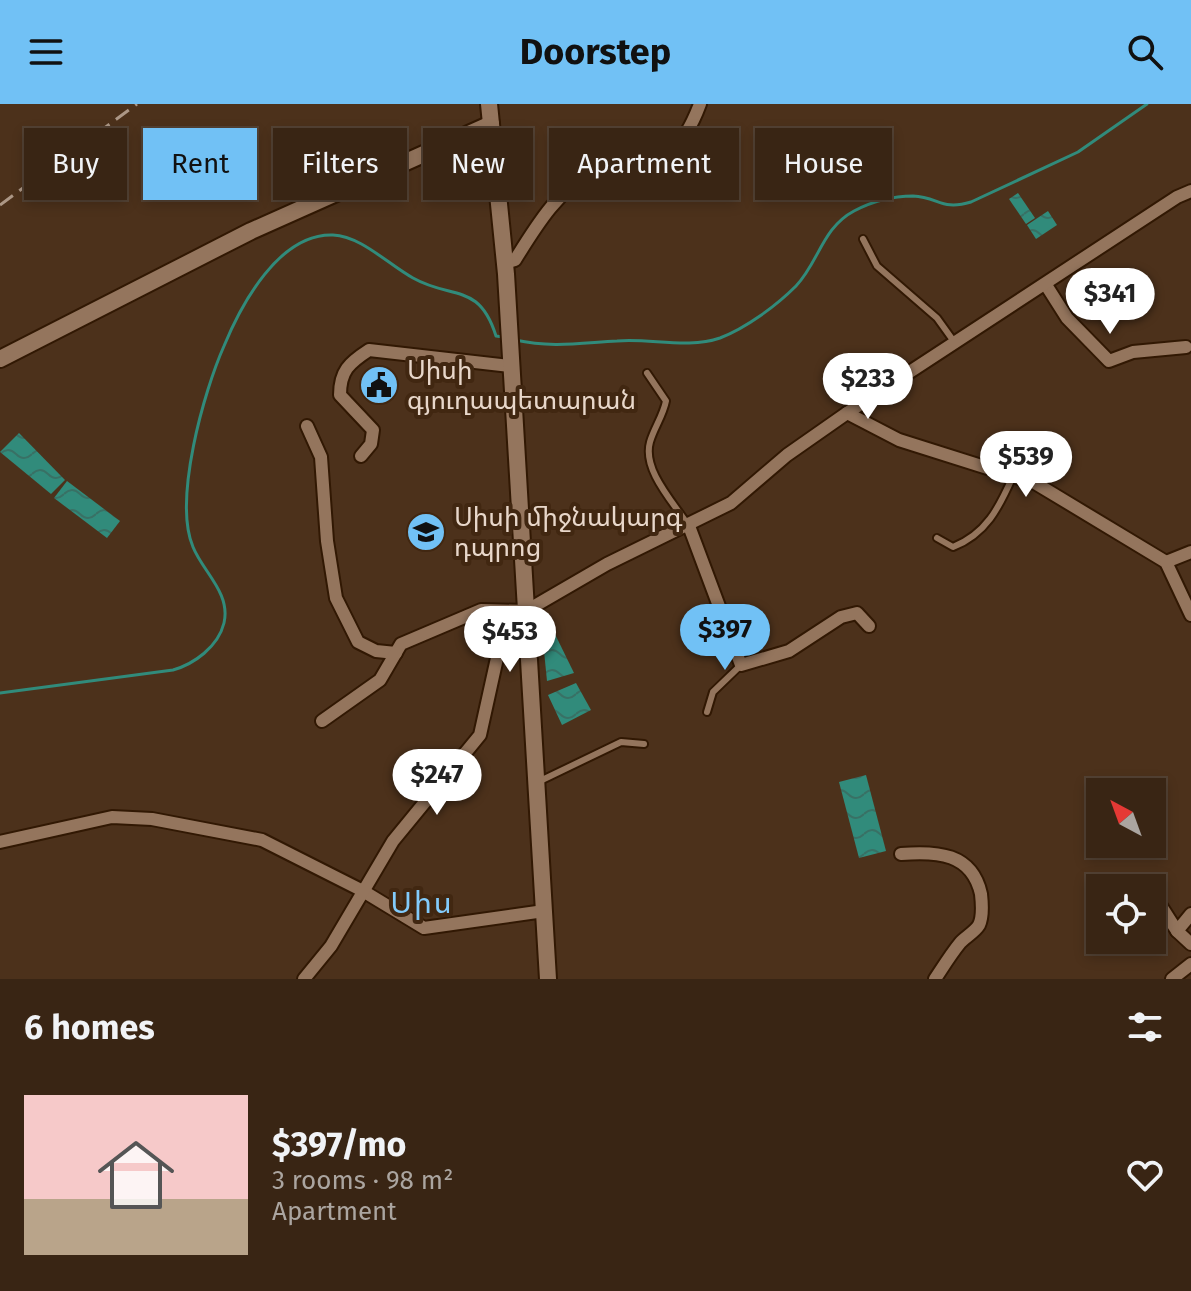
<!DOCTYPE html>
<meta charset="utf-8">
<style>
:root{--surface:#392514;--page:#402d1d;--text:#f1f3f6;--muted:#aba5a0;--line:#534234;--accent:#71c1f5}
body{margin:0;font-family:"Fira Sans","Noto Sans Armenian",sans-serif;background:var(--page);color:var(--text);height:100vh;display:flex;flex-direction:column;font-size:30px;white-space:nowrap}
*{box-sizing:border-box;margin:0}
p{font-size:26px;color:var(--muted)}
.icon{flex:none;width:44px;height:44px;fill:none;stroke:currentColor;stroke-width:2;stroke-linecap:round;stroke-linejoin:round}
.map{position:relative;height:875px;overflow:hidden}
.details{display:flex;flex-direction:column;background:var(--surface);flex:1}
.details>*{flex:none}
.guide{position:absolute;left:24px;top:24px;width:1144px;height:72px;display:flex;gap:16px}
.needle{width:52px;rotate:319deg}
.controls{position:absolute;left:1086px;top:674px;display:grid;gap:16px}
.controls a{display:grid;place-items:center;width:80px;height:80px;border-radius:0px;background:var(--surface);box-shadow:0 4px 12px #0003,0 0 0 2px var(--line);font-size:40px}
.price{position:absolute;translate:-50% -68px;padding:0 18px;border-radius:28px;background:#fff;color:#222;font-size:26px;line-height:52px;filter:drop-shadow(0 2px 4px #0008)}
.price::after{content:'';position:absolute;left:50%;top:48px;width:24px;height:18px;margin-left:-12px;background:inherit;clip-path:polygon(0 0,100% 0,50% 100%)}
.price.on{background:var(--accent);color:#111}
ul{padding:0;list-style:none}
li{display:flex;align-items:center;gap:24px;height:200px;padding:0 24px}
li+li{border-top:2px solid var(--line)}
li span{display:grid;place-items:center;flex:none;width:224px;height:160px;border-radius:0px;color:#555}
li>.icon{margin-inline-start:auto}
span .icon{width:96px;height:96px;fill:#fffc;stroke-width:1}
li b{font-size:34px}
h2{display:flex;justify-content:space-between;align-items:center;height:96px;padding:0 24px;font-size:34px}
.tag{padding:0 28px;border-radius:0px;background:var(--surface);box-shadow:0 4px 12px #0003,0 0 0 2px var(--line);font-size:28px;line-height:72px}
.tag.on{background:var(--accent);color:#111}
header{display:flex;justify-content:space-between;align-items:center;height:104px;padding:0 24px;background:var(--accent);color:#111;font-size:36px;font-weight:700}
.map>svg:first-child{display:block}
</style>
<header><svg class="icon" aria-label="menu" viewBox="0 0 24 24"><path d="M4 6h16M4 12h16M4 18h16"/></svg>Doorstep<svg class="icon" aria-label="search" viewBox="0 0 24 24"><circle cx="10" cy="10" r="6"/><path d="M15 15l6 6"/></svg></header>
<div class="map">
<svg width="1191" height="875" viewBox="0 0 1191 875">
<defs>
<pattern id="water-waves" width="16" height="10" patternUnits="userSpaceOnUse" patternTransform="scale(2)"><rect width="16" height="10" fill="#318b7b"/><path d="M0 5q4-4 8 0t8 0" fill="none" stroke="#387165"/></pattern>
</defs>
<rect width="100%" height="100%" fill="#4c311b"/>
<g fill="url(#water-waves)">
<polygon points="1018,89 1035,114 1026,120 1009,95"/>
<polygon points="1048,107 1057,121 1036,135 1027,121"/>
<polygon points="19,329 65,376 51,390 0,348"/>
<polygon points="67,377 120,417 107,434 54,394"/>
<polygon points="552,524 574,569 547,577 542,527"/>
<polygon points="576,579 591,606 562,621 548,591"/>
<polygon points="866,671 886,747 859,754 839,678"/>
</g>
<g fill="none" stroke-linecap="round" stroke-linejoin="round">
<g stroke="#318b7b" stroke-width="3">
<path d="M515,236C552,244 580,239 617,237C650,234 688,245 720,234C746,224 776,202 796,182C819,158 822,124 854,107C871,98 893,92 913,92C939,93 941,107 971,98L1078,48L1147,0"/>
<path d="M0,589L173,566C194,560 218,543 224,519C231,489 203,468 193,443C173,396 204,287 224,242C241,201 279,129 333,131C361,132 389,161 413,174C452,196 479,178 496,232L503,233"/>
</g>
<defs>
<g id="service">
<polyline points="863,135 877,162 937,214 955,239"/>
<path d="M647,269L666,297C663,312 654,324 650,338C642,366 674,399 688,421"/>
<path d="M937,434L953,443C986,430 999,404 1013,372"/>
<polyline points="707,608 713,588 741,561"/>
<polyline points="540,677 621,638 644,640"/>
</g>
<g id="minor">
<path d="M505,159L515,156C535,124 558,85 593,68C647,40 671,77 700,0"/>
<polyline points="1046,181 1067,214 1109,257 1133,248 1186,243"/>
<polyline points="847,309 899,336 1035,379 1166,458 1191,511"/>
<polyline points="307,322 321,353 327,437 336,494 358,538 376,547 396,549"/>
<path d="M361,352L371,340L373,326L340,291C340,267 349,259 369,246L510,262"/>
<polyline points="689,422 741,561 789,547 841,513 857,509 869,522"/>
<polyline points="1166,458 1191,448"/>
<polyline points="322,617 380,576 401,540 481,506 526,507 607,460 731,399 787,351 847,309 1177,93 1191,87"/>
<polyline points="0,738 112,713 152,715 262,736 363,787 424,824 544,807"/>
<path d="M901,750C937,747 972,749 981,790C982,799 983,813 979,821C975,828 965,833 960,839C951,850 943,863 935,875"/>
<polyline points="1152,788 1177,827 1191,840"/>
<polyline points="1177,827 1191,810"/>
<polyline points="304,875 331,842 393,737 480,631 499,545 527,522"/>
<polyline points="1172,875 1191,860"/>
</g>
<g id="secondary">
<polyline points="489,0 506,170 548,875"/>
<polyline points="0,255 251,127 491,20"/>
</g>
</defs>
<use href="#service" stroke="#311803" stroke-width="10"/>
<use href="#minor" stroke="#311803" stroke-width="16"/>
<use href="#secondary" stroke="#311803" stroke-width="20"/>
<use href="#service" stroke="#94755d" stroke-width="6"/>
<use href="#minor" stroke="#94755d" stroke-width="12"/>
<use href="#secondary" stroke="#94755d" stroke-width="16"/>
<polyline stroke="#ac9786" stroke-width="3" stroke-dasharray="16 8" stroke-linecap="butt" points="0,101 137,0"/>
</g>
<defs>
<symbol id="civic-disc" viewBox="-11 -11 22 22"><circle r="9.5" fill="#71c1f5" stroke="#412711"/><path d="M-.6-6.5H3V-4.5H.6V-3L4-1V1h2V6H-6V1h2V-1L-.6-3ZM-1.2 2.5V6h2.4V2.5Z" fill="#111"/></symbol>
<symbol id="school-disc" viewBox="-11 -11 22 22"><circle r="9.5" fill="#71c1f5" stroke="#412711"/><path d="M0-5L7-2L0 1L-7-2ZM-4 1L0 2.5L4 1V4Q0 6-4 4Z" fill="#111"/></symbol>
</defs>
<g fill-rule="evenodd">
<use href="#civic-disc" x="357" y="259" width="44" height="44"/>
<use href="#school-disc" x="404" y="406" width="44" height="44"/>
</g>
<g text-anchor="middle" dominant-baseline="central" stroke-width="8" stroke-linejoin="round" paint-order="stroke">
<g font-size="26" fill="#e8d7ca" stroke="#412711" text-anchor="start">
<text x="407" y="266">Սիսի<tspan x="407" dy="30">գյուղապետարան</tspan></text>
<text x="454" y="413">Սիսի միջնակարգ<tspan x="454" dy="30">դպրոց</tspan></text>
</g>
<g font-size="30" letter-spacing="2" fill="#82cbfb" stroke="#412711">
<text x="422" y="799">Սիս</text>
</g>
</g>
</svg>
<div class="controls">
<a><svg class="needle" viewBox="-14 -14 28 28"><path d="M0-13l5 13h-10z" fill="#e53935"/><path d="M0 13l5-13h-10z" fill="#aba5a0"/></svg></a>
<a><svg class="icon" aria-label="locate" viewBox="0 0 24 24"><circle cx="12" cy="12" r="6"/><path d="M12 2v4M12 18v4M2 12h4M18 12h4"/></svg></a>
</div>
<b class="price" style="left:1110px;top:232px">$341</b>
<b class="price" style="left:868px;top:317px">$233</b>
<b class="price" style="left:1026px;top:395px">$539</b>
<b class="price on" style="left:725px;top:568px">$397</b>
<b class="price" style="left:510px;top:570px">$453</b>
<b class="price" style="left:437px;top:713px">$247</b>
<div class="guide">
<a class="tag">Buy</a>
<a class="tag on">Rent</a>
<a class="tag">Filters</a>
<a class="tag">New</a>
<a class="tag">Apartment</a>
<a class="tag">House</a>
</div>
</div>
<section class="details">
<h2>6 homes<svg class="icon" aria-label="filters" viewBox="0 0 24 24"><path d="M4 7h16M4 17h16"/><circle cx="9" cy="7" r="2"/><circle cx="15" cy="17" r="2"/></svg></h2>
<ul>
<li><span style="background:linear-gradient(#f6c9c9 65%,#b9a48a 0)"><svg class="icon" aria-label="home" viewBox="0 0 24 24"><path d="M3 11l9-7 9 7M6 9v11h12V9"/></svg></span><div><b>$397/mo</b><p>3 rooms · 98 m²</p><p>Apartment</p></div><svg class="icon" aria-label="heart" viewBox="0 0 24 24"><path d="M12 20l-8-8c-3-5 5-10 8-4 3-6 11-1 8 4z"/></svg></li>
</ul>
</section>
